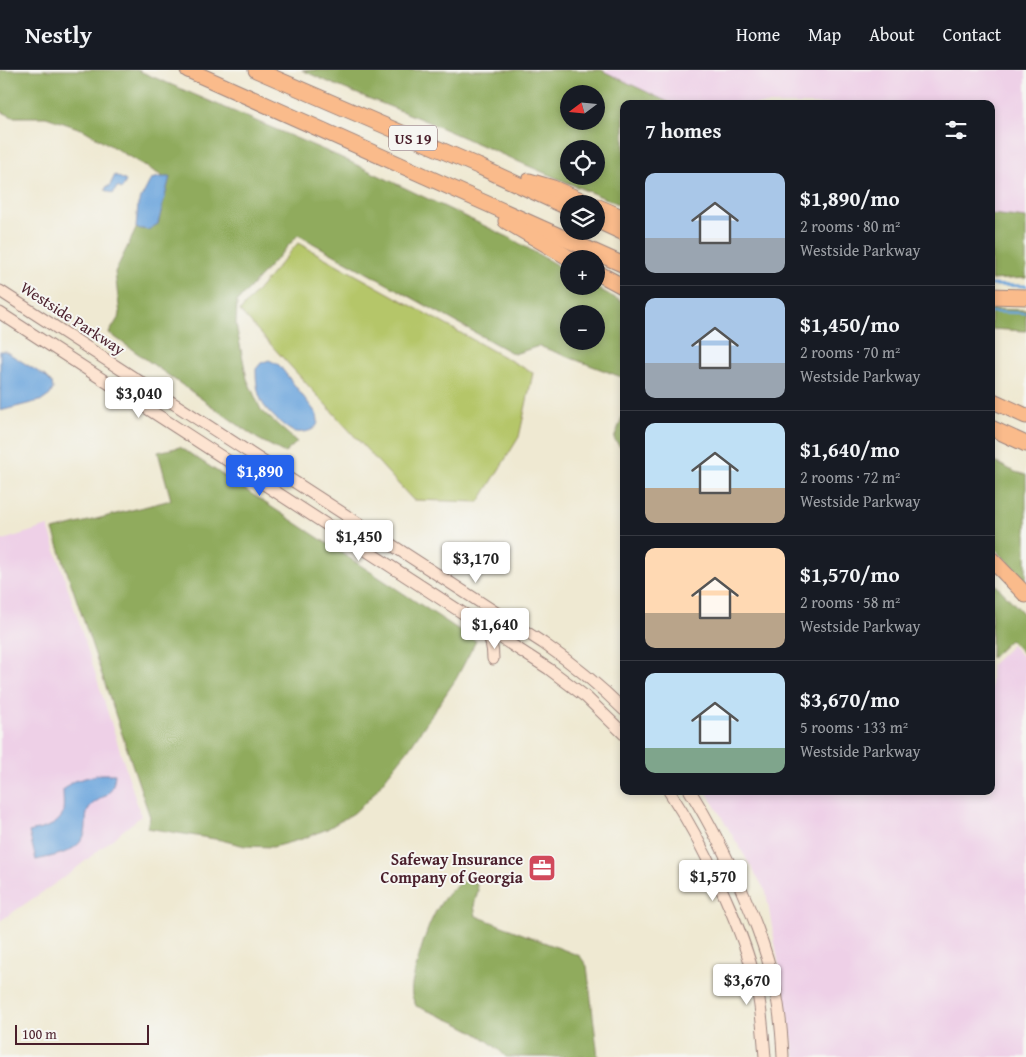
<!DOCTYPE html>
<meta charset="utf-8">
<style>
:root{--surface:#171b24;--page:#242831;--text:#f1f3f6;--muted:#9ea1a6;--line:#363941;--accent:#2563eb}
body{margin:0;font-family:"Gentium Book Plus",serif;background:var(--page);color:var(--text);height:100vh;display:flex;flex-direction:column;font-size:19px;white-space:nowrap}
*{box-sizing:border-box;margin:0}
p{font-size:16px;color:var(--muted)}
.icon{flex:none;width:28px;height:28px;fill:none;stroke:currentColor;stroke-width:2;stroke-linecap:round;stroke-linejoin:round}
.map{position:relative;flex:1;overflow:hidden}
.details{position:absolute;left:620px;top:30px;width:375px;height:695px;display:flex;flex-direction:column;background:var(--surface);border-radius:10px;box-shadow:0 2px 8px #0003}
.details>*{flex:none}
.needle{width:32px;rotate:254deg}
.tools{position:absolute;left:560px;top:15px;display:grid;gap:10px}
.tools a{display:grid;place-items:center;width:45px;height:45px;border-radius:50%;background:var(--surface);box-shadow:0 2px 8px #0003;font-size:25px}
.scale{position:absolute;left:15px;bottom:12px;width:134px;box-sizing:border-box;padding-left:5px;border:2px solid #4a1f2b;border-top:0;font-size:14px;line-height:18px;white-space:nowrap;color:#4a1f2b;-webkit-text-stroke:4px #f6f6f2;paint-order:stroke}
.price{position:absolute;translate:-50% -42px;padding:0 11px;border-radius:5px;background:#fff;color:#222;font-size:16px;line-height:32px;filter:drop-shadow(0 1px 2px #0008)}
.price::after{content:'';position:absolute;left:50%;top:30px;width:15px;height:11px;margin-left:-8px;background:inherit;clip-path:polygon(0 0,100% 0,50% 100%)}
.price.active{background:var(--accent);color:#fff}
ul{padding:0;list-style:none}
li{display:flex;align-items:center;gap:15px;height:125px;padding:0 25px}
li+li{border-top:1px solid var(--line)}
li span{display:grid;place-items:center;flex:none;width:140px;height:100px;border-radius:10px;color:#555}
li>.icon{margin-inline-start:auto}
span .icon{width:60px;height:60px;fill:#fffc;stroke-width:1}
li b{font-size:21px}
h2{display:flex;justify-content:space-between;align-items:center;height:60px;padding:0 25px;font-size:21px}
header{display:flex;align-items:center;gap:30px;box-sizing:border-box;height:70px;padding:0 25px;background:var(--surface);border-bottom:1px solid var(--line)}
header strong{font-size:24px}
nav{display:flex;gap:28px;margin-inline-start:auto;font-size:18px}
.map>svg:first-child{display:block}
</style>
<header>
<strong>Nestly</strong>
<nav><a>Home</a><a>Map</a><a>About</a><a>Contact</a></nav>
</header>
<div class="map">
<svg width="1026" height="987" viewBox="0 0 1026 987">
<rect width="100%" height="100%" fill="#f6f6f2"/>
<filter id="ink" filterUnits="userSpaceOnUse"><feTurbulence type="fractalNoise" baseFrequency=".02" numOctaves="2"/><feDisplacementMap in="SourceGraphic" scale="10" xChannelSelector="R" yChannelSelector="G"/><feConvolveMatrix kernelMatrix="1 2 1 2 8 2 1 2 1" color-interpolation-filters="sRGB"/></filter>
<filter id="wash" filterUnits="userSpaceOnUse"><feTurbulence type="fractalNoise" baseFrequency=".0096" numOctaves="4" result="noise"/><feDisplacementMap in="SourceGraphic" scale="20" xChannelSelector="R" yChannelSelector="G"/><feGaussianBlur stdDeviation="1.12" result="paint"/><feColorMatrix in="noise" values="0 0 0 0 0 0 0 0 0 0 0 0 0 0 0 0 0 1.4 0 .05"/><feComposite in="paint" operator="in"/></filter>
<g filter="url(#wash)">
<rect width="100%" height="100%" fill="#efe9d2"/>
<g fill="#eed0e7" fill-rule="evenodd">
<path d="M414,0H1026V175H991V34H624L596,79ZM569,24H596V51H569Z"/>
<polygon points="48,456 141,746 69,804 0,851 0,471"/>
<polygon points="1012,575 1026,591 1026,987 795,987 766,822 706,721 991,721 991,595"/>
</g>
<polygon fill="#b5c669" stroke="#80724a" points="298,173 533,303 519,367 479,432 413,430 240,241"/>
<g fill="#90ab5d" stroke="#6d6544" fill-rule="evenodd">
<path d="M0,0H137L340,87L510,168L569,202V216H594L624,233V308L539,276L514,284L298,165L237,232L236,255L247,309L261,340L297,372L285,383L258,369L109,263L120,245L115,202L162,106L84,60L46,47H13L0,41ZM569,244H596V271H569Z"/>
<path d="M302,0H601L672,34H624V136C558,110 493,80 428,52C386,34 343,20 302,0ZM569,24H596V51H569ZM569,79H596V106H569Z"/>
<polygon points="991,144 1026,148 1026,208 991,210"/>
<polygon points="991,239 1026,240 1026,261 991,259"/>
<polygon points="624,342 624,382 614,369"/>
<polygon points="180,377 476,571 456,609 408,680 388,705 371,727 354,743 327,759 302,769 273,777 245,776 221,770 147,758 150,747 53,460 171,430 158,382"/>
<polygon points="991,390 1015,402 1026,405 1026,510 991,475"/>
<polygon points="991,510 1026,546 1026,586 1010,570 991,588"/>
<path d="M470,808L476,812L478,820L474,836L476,846L580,886L587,896L598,987H506C482,961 448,949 416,936C415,932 412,928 412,925C410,917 415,902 417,894C425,864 437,821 470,808Z"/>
</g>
<g fill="#6da6dd" stroke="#5c6284">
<polygon points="115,105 126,111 122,119 117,117 113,124 105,120 107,116 109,117"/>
<polygon points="160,107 170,107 158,154 148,160 136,158 138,134 151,109"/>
<polygon points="0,281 5,281 45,306 52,313 53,319 50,325 43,330 0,341"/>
<path d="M269,290L279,295L316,343C317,346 318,348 318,351C318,362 299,364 292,361C284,357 267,341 263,334C257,323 256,311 256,299L261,293Z"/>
<path d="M100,704H115C114,712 113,720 106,725C100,730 92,732 88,740C85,747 87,756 85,763C79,783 53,786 36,790L29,762C41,759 61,756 63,741C64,735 63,727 63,720L74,711Z"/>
</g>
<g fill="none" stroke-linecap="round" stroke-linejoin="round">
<g stroke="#6da6dd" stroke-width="2.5">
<polyline points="991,215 1026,216"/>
<polyline points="991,242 1026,243"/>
</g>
</g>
</g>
<g filter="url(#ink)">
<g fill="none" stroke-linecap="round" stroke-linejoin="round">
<defs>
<g id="secondary">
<path d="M0,221L543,573C572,593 599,615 624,640"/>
<polyline points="0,243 549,599 586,627 624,664"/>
<path d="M485,559C491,568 493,578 493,589"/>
<path d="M669,721C688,750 704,780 718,812C734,846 749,881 757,919C762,941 763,964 765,987"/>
<path d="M690,721C706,746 719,772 732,799C750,838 766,876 775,918C780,941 782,964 783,987"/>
</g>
<g id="highway">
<polyline points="188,0 624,195"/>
<polyline points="256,0 478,96 569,138"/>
<polyline points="529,111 553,118 590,134"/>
<polyline points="596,136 624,148"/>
<polyline points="596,150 624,163"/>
<polyline points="506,151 571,189"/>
<polyline points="596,202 624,217"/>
<polyline points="991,226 1026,227"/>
<polyline points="991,330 1026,346"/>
<polyline points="991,358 1026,374"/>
<polyline points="991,489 1026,525"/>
</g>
</defs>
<use href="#secondary" stroke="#9c847e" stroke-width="13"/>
<use href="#highway" stroke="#9c847e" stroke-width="17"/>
<use href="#secondary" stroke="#fde4d1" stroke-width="11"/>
<use href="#highway" stroke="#fabb8b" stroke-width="15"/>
</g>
</g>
<defs>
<symbol id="office-square" viewBox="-11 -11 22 22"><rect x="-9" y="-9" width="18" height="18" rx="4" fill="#d1495b" stroke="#f6f6f2"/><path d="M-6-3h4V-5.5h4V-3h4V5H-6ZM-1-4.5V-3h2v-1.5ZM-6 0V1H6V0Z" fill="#fff"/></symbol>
</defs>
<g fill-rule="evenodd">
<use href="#office-square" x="526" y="782" width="32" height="32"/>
</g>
<g text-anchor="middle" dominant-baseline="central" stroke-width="4" stroke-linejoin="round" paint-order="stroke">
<rect fill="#f6f6f2" stroke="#7e6067" stroke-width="1" x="389" y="55.5" width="48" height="25" rx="4"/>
<g font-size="15" font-weight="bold" fill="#4a1f2b">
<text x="413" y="68">US 19</text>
</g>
<g font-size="16" fill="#4a1f2b" stroke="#f6f6f2">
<text transform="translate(73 248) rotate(33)">Westside Parkway</text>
</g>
<g font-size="16" font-weight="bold" fill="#4a1f2b" stroke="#f6f6f2" text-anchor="end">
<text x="523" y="789">Safeway Insurance<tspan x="523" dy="18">Company of Georgia</tspan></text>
</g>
</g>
</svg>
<div class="tools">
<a><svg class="needle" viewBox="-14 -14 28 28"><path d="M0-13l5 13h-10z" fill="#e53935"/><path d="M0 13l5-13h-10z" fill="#9ea1a6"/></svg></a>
<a><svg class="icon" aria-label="locate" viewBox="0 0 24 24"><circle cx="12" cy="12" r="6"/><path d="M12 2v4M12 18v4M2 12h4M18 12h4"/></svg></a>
<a><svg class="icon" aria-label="layers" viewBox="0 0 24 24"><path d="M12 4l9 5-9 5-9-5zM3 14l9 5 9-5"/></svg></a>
<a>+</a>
<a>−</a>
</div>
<div class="scale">100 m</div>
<b class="price" style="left:139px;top:349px">$3,040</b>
<b class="price active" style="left:260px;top:427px">$1,890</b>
<b class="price" style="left:359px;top:492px">$1,450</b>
<b class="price" style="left:476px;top:514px">$3,170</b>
<b class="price" style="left:495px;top:580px">$1,640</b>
<b class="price" style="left:713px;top:832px">$1,570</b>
<b class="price" style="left:747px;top:936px">$3,670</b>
<section class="details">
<h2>7 homes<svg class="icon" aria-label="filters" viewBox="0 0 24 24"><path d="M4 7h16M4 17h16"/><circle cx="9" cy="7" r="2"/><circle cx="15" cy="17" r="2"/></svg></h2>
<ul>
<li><span style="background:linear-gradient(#a9c7e8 65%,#9aa5b1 0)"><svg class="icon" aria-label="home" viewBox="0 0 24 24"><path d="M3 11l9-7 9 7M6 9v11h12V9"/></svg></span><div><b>$1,890/mo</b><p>2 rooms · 80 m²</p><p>Westside Parkway</p></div></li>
<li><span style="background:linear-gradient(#a9c7e8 65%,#9aa5b1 0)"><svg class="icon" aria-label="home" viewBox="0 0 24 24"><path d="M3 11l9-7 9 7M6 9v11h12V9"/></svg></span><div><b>$1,450/mo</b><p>2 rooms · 70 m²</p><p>Westside Parkway</p></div></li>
<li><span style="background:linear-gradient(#bfe0f5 65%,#b9a48a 0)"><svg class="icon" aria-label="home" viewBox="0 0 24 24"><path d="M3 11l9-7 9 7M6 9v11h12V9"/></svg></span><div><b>$1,640/mo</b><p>2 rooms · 72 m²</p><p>Westside Parkway</p></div></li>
<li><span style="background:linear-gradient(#ffd9b3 65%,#b9a48a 0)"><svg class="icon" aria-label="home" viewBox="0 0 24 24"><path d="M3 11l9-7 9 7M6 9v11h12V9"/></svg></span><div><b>$1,570/mo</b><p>2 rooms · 58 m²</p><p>Westside Parkway</p></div></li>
<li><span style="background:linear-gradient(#bfe0f5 75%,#7fa58c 0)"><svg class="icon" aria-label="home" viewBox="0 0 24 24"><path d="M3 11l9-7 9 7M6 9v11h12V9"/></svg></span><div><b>$3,670/mo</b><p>5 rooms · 133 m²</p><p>Westside Parkway</p></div></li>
</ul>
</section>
</div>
